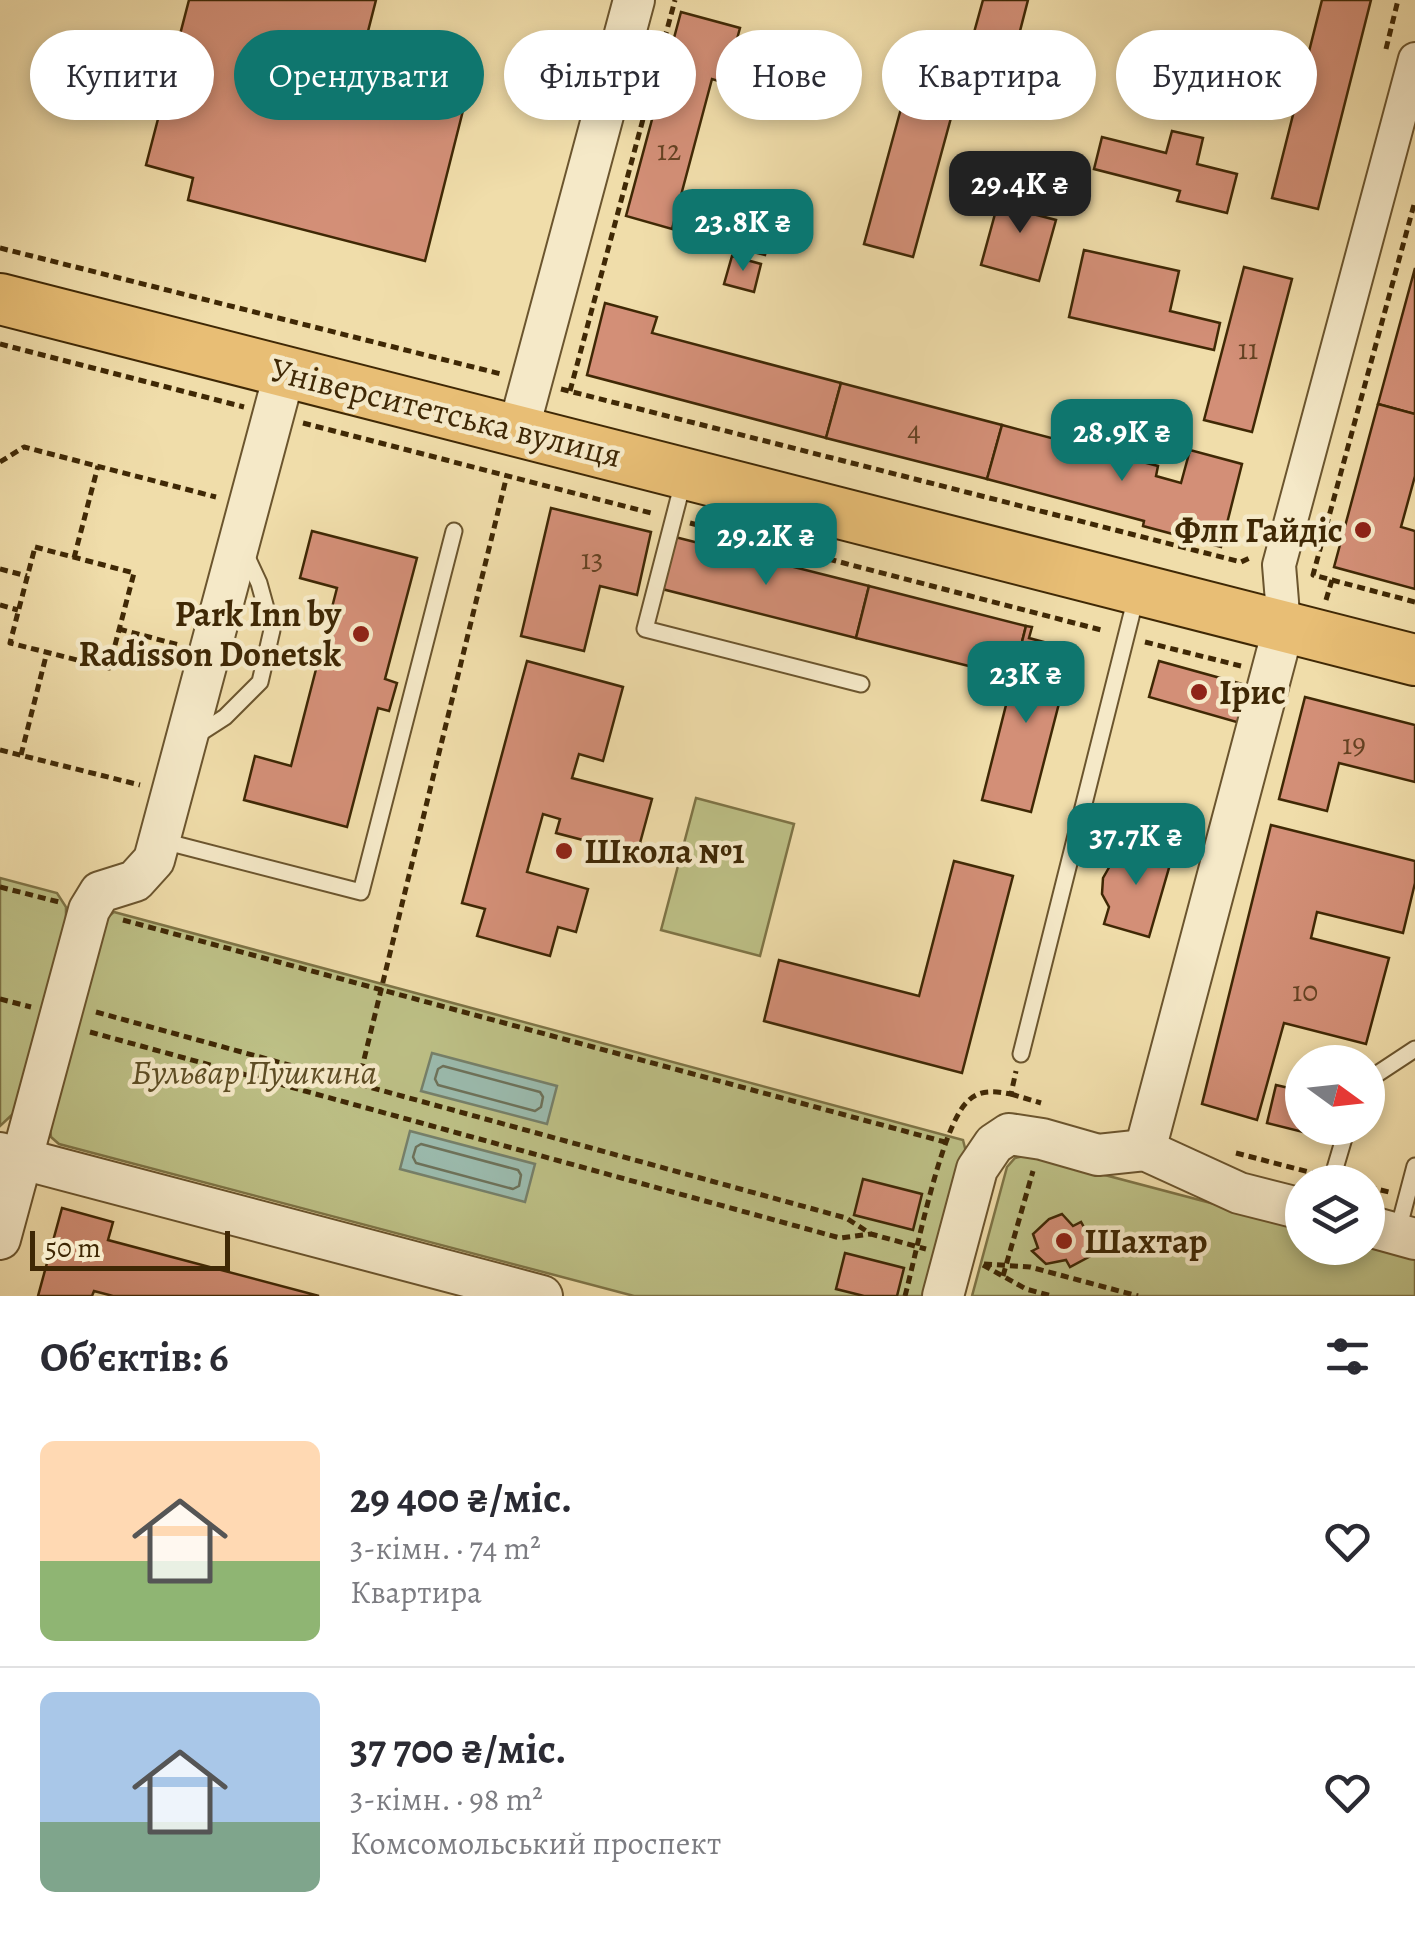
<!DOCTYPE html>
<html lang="uk">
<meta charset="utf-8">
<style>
:root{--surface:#fff;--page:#f7f7f7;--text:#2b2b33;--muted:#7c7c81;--line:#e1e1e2;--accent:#0f766e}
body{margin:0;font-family:Alegreya,serif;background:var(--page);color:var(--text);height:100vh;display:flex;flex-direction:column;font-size:38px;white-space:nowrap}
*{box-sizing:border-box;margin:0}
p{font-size:32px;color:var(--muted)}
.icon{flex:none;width:55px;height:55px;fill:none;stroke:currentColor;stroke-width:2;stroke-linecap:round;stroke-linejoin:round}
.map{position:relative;height:1296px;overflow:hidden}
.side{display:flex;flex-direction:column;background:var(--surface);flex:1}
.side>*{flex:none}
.hud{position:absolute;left:30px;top:30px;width:1355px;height:90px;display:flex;gap:20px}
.needle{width:65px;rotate:105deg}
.tools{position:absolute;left:1285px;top:1045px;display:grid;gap:20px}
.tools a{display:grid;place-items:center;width:100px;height:100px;border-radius:50%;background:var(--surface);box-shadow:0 5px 15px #0003;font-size:50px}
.scale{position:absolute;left:30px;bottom:25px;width:200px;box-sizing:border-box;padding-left:10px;border:5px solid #3f2805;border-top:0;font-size:28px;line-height:35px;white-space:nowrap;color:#3f2805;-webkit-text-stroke:8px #f5e9c8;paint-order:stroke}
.price{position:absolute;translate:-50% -85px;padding:0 22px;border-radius:20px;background:var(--accent);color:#fff;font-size:32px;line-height:65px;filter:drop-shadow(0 2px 5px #0008)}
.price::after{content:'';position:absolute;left:50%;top:60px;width:30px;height:22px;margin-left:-15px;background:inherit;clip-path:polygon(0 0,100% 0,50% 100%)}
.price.current{background:#222;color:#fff}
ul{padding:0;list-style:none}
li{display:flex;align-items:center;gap:30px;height:250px;padding:0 40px}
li+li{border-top:2px solid var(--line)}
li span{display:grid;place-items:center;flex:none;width:280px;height:200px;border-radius:15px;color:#555}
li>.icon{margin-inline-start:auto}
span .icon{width:120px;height:120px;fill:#fffc;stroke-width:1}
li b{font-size:42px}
h2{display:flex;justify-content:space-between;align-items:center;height:120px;padding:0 40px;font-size:42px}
.tag{padding:0 35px;border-radius:45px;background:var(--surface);box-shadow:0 5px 15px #0003;font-size:35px;line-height:90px}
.tag.current{background:var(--accent);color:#fff}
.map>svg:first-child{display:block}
</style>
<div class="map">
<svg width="1415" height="1296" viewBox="0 0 1415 1296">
<rect width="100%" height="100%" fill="#f0ddaa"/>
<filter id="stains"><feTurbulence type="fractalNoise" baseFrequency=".002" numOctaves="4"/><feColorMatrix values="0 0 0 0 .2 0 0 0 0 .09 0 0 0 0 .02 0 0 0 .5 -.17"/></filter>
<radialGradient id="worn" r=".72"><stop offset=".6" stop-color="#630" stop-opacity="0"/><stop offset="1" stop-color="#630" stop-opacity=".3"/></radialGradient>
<g fill="#bdc086" stroke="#7e7446" stroke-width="2.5">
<polygon points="696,798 794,824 760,956 661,930"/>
<polygon points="0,878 57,893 66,907 66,921 15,1112 0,1126"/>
<polygon points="114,912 963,1140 966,1152 928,1296 634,1296 59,1144 51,1137 50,1129 105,919"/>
<polygon points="1029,1155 1302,1227 1302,1248 1368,1248 1368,1244 1415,1256 1415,1296 972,1296 1007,1167 1015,1158"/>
</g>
<g fill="#9bbbae" stroke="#76806a" stroke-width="2.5">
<polygon points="432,1053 557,1086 547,1124 421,1091"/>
<polygon points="410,1131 535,1164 525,1202 400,1169"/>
</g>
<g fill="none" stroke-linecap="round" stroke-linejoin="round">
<g stroke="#6d725a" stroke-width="2.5">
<polygon points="443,1066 540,1092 543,1097 541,1107 535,1111 438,1085 435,1079 438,1069"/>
<polygon points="421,1144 518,1170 521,1175 519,1186 513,1189 416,1163 413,1157 416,1147"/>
</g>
</g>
<g fill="#d38f77" stroke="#3f2805" stroke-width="2.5">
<polygon points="189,0 376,0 365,43 383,47 384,40 410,47 408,54 473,71 425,261 188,200 193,178 146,165"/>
<polygon points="983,0 1028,0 1013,58 970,47"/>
<polygon points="1322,0 1371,0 1318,209 1272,198"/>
<polygon points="681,12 740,28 725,83 712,79 672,229 626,216"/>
<polygon points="920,39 969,52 913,257 864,244"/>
<polygon points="1218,61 1242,67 1236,89 1212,83"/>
<polygon points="1172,131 1203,138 1197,164 1237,174 1227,213 1177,201 1180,191 1094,169 1102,137 1166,153"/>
<polygon points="1023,180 1045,186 1037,215 1056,220 1039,281 981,265 998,203 1016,208"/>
<polygon points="741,223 771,231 765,255 734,247"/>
<polygon points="1084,250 1179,271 1170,311 1220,323 1214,350 1069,317"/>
<polygon points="732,256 761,264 754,292 724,284"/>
<polygon points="1244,267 1292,279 1252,432 1204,420"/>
<polygon points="1415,268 1415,414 1378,404"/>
<polygon points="605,303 657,317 652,333 841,383 826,438 587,375"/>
<polygon points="841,383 1002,425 987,479 826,438"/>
<polygon points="1378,404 1415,414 1415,476 1401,527 1415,531 1415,589 1334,567"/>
<polygon points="1002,425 1158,466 1156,476 1181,483 1190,450 1242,464 1221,547 1143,526 1144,521 987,479"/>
<polygon points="551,508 651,532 637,595 600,586 584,651 521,636"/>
<polygon points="312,531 417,558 385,679 397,683 389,711 378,708 347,827 244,800 255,756 291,766 337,588 300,578"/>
<polygon points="675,537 869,586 856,638 662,589"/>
<polygon points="869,586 1026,626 1013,677 856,638"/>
<polygon points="1026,626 1032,627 1029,638 1059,646 1063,654 1055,682 1064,684 1031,812 982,800"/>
<polygon points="527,661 623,687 603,761 579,754 572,778 652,799 637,854 556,833 560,819 543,814 527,872 588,889 576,932 558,927 550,956 477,936 485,909 462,903"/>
<polygon points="1159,661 1249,686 1240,723 1149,697"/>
<polygon points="1305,697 1415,725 1415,782 1339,763 1327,811 1279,799"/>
<polygon points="1271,825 1415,861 1415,883 1403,933 1317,912 1311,938 1389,958 1366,1044 1284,1023 1257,1120 1202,1104"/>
<polygon points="1128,841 1173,854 1149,937 1104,924 1109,907 1102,894 1103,878 1111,864 1124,854"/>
<polygon points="954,861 1013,876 962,1073 764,1021 779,960 919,996"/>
<polygon points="1276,1085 1302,1091 1302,1128 1342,1128 1339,1141 1267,1123"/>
<polygon points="863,1179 922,1194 913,1230 854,1215"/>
<polygon points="62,1208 113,1222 108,1240 319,1296 113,1296 94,1291 92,1296 38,1296"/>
<polygon points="1062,1214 1073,1226 1081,1222 1098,1252 1070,1267 1066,1260 1046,1264 1032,1251 1038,1248 1033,1234 1049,1219"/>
<polygon points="845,1253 904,1268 897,1296 864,1296 836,1289"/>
</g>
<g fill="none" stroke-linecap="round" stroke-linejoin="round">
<defs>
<g id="service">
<polyline points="683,482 645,629 861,684"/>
<polyline points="194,737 225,717 260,682 272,630 259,583 245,553"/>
<polyline points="159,840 361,892 454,531"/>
<polyline points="1021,1054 1136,597"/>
<polyline points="1368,1080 1415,1049"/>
<polyline points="1331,1182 1347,1128"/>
<polyline points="1397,1234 1415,1166"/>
</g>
<polyline id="minor" points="1284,626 1279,565 1415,59"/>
<g id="tertiary">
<polyline points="518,431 634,0"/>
<polyline points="1145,1150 1284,626"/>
<polyline points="0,1153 542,1296"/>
<polyline points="1368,1226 1415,1239"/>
<polyline points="0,1239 89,910 100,892 135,881 154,860 285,371"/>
<polyline points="943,1296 977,1169 994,1144 1009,1134 1042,1139 1098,1155 1145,1150 1239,1193 1302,1209"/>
</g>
<polyline id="primary" points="0,299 1415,660"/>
</defs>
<use href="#service" stroke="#6b552e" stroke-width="19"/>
<use href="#minor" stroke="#6b552e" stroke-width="36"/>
<use href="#tertiary" stroke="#6b552e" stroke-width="44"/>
<use href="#primary" stroke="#3f2805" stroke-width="54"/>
<g stroke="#3f2805" stroke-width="5" stroke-dasharray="8 5" stroke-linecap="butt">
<polyline points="1386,49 1398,0"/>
<polyline points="0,248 501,374"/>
<polyline points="0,344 244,407"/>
<polyline points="561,389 1241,562 1252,557"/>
<polyline points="570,391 675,0"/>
<polyline points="303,423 655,514"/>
<polyline points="0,462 24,447 216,497"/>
<polyline points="690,523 1105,631"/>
<polygon points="35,547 134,573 109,668 10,643"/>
<polyline points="74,558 98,466"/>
<polyline points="0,569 27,576"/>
<polyline points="1332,580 1415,602"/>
<polyline points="1326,600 1332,580 1313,575 1415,201"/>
<polyline points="0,605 18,610"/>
<polyline points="119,629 179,645"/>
<polyline points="1145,642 1241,666"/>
<polyline points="0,750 140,785"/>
<polyline points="21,755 47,652"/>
<polyline points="0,887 59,902"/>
<polyline points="123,920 945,1142"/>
<polyline points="0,999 31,1007"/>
<polyline points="96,1012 846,1218 871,1234 926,1249"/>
<polyline points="90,1032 840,1238 871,1234"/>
<polyline points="358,1084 507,475"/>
<polyline points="1011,1094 1041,1103"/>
<polyline points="1236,1153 1313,1173"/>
<polyline points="1368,1187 1389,1192"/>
<polyline points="984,1264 1030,1267 1138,1296"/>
<polyline points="983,1265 1026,1289 1052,1296"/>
<polyline points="1003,1276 1033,1171"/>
<path d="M905,1296C916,1255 941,1127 967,1102C979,1089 994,1091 1011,1094L1016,1071"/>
</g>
<use href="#service" stroke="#f5e9c8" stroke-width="15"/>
<use href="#minor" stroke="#f5e9c8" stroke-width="32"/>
<use href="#tertiary" stroke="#f5e9c8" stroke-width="40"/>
<use href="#primary" stroke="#e8be75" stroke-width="50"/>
</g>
<g fill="#8f2418" stroke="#f5e9c8" stroke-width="4">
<circle cx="1363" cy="530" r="10"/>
<circle cx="361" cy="634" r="10"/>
<circle cx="1199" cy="692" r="10"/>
<circle cx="564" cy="851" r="10"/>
<circle cx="1064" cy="1241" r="10"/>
</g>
<g text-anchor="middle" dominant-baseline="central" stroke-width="9" stroke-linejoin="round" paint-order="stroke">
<g font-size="30" fill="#644222">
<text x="669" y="150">12</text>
<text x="1248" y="349">11</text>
<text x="914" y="431">4</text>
<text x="592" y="559">13</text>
<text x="1354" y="744">19</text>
<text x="1305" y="991">10</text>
</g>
<g font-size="35" fill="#3f2805" stroke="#f5e9c8">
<text transform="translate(446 412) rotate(14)">Університетська вулиця</text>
</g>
<g font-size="35" font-weight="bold" fill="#3f2805" stroke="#f5e9c8" text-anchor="start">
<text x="1343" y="530" text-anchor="end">Флп Гайдіс</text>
<text x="341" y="614" text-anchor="end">Park Inn by<tspan x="341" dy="40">Radisson Donetsk</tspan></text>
<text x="1219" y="692">Ірис</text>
<text x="584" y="851">Школа №1</text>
<text x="1084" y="1241">Шахтар</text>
</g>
<g font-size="35" font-style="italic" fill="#5e4e25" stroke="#f5e9c8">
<text x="254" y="1072">Бульвар Пушкина</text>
</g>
</g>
<rect width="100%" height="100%" filter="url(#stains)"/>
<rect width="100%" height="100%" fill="url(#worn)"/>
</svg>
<div class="tools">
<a><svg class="needle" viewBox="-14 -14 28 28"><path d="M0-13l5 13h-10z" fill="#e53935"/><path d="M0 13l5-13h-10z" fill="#7c7c81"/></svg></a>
<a><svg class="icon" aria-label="layers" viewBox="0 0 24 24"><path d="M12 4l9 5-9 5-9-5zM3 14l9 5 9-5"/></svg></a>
</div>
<div class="scale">50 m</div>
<b class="price current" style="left:1020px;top:236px">29.4K ₴</b>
<b class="price" style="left:743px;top:274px">23.8K ₴</b>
<b class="price" style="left:1122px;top:484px">28.9K ₴</b>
<b class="price" style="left:766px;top:588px">29.2K ₴</b>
<b class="price" style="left:1026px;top:726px">23K ₴</b>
<b class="price" style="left:1136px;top:888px">37.7K ₴</b>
<div class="hud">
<a class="tag">Купити</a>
<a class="tag current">Орендувати</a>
<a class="tag">Фільтри</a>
<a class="tag">Нове</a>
<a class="tag">Квартира</a>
<a class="tag">Будинок</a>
</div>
</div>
<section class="side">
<h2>Об’єктів: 6<svg class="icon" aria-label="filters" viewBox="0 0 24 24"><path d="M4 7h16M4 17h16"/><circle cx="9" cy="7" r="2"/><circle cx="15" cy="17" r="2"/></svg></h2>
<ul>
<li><span style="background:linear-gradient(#ffd9b3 60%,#8fb573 0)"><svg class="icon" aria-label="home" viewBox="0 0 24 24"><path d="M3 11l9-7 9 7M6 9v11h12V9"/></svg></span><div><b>29 400 ₴/міс.</b><p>3-кімн. · 74 m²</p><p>Квартира</p></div><svg class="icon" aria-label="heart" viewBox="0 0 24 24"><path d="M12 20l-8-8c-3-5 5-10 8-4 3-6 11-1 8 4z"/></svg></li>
<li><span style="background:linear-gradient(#a9c7e8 65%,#7fa58c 0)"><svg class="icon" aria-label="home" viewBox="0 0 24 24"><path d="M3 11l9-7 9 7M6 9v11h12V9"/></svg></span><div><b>37 700 ₴/міс.</b><p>3-кімн. · 98 m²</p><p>Комсомольський проспект</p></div><svg class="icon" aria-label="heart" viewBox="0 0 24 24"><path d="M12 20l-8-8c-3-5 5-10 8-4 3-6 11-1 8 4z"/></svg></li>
</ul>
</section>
